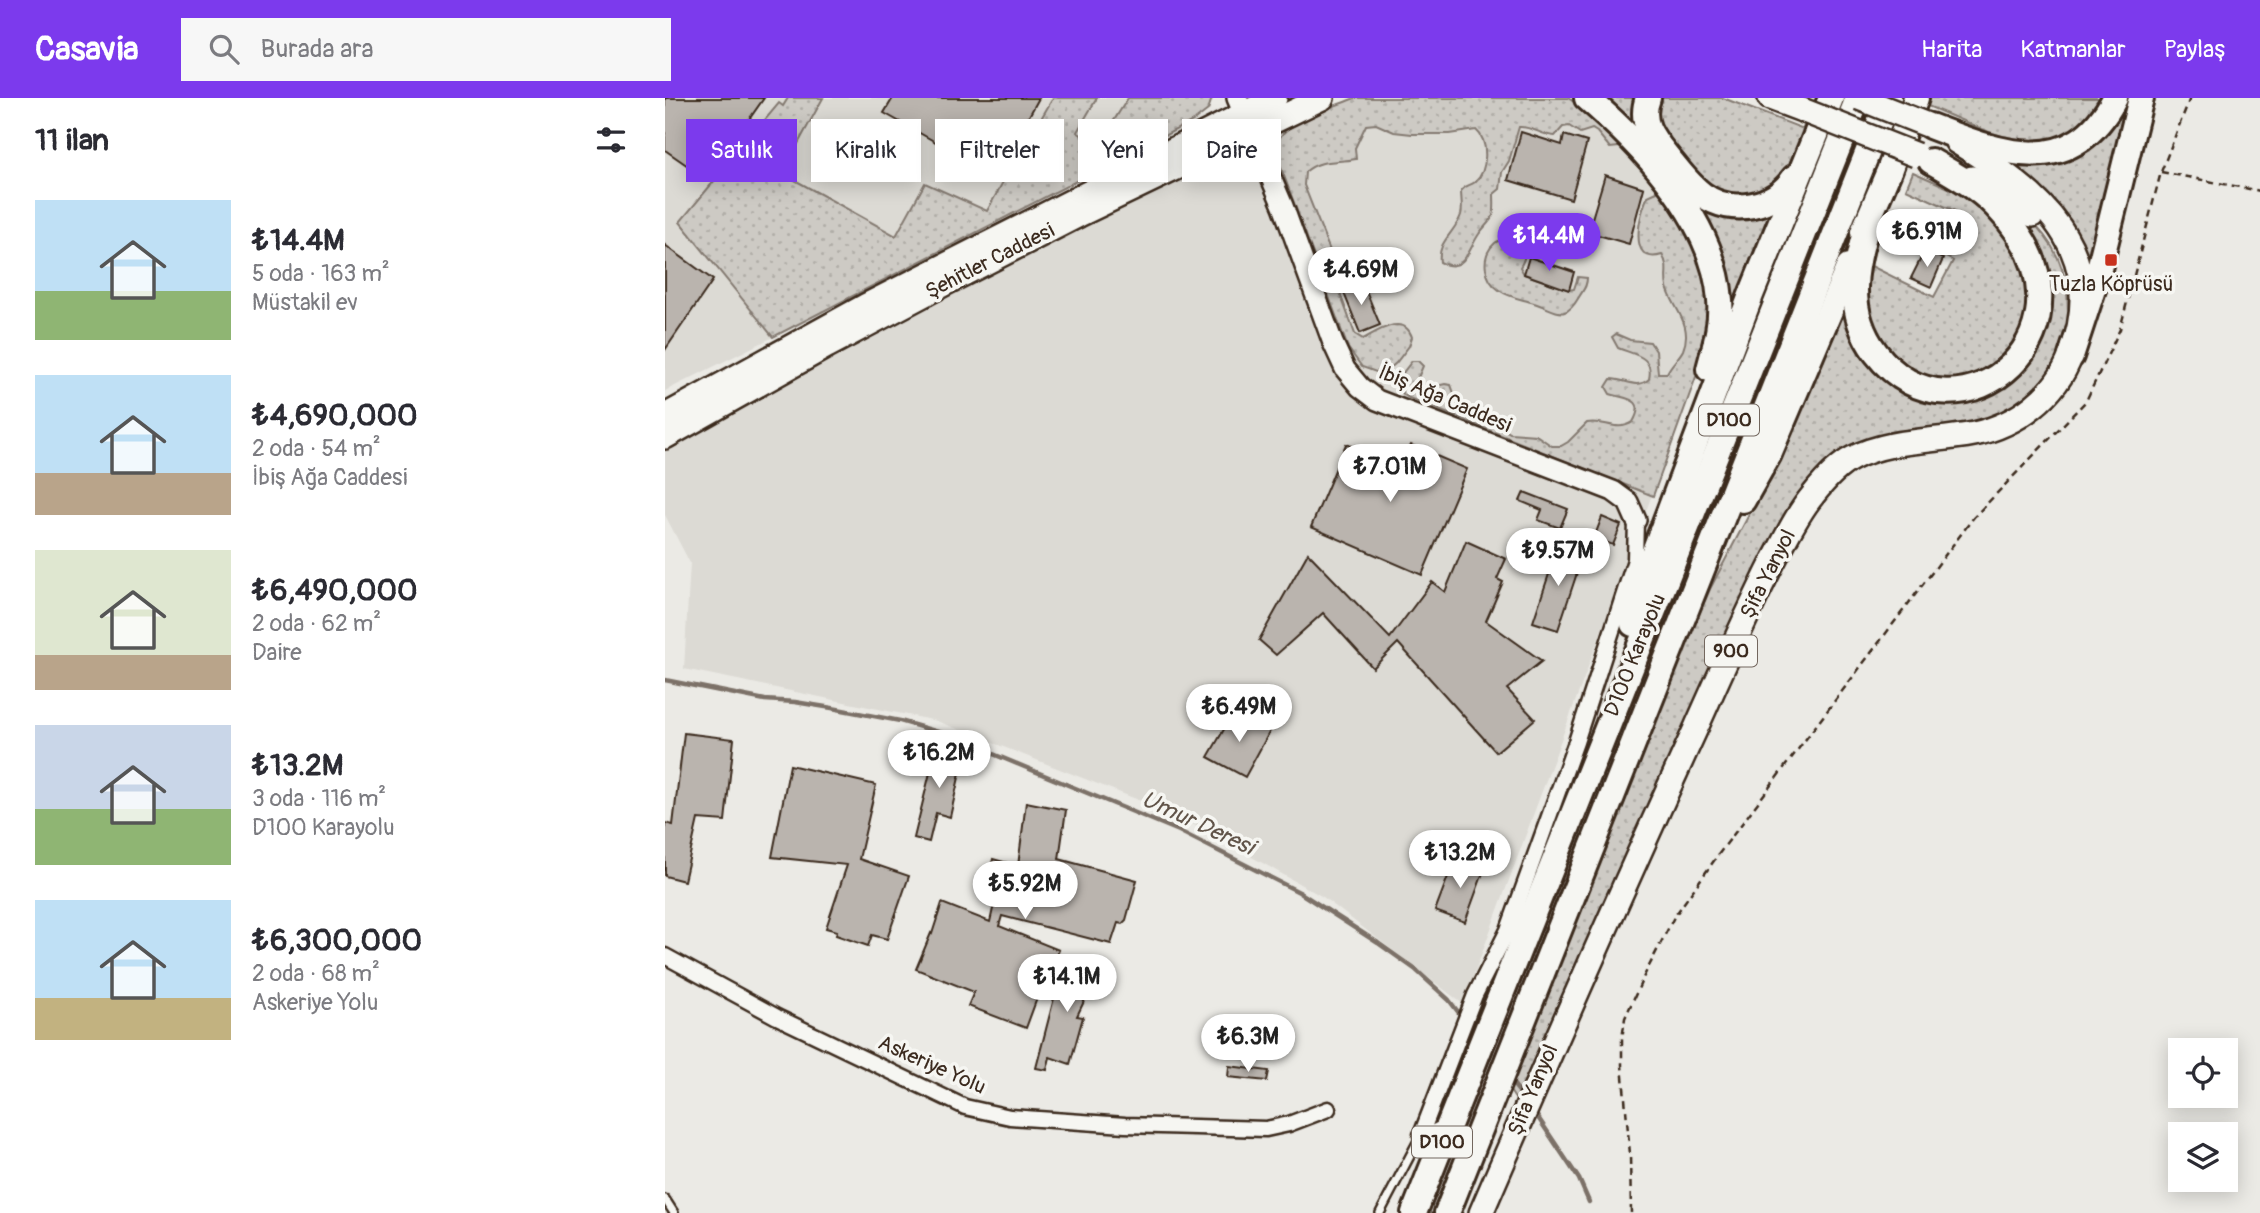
<!DOCTYPE html>
<html lang="tr">
<meta charset="utf-8">
<style>
:root{--surface:#fff;--page:#f7f7f7;--text:#2b2b33;--muted:#7c7c81;--accent:#7c3aed}
body{margin:0;font-family:Pangolin,sans-serif;background:var(--page);color:var(--text);height:100vh;display:flex;flex-direction:column;font-size:26px;white-space:nowrap}
*{box-sizing:border-box;margin:0}
p{font-size:23px;color:var(--muted)}
.icon{flex:none;width:38px;height:38px;fill:none;stroke:currentColor;stroke-width:2;stroke-linecap:round;stroke-linejoin:round}
.map{position:relative;flex:1;overflow:hidden}
.sheet{display:flex;flex-direction:column;background:var(--surface);width:665px}
.sheet>*{flex:none}
.top-card{position:absolute;left:21px;top:21px;width:665px;height:63px;display:flex;gap:14px}
.buttons{position:absolute;left:1503px;top:940px;display:grid;gap:14px}
.buttons a{display:grid;place-items:center;width:70px;height:70px;border-radius:0px;background:var(--surface);box-shadow:0 4px 18px #0003;font-size:35px}
.price{position:absolute;translate:-50% -60px;padding:0 16px;border-radius:24px;background:#fff;color:#222;font-size:23px;line-height:46px;filter:drop-shadow(0 2px 4px #0008)}
.price::after{content:'';position:absolute;left:50%;top:42px;width:21px;height:16px;margin-left:-10px;background:inherit;clip-path:polygon(0 0,100% 0,50% 100%)}
.price.selected{background:var(--accent);color:#fff}
ul{padding:0;list-style:none}
li{display:flex;align-items:center;gap:21px;height:175px;padding:0 35px}
li span{display:grid;place-items:center;flex:none;width:196px;height:140px;border-radius:0px;color:#555}
li>.icon{margin-inline-start:auto}
span .icon{width:84px;height:84px;fill:#fffc;stroke-width:1}
li b{font-size:30px}
h2{display:flex;justify-content:space-between;align-items:center;height:84px;padding:0 35px;font-size:30px}
.pill{padding:0 24px;border-radius:0px;background:var(--surface);box-shadow:0 4px 18px #0003;font-size:24px;line-height:63px}
.pill.selected{background:var(--accent);color:#fff}
header{display:flex;align-items:center;gap:42px;box-sizing:border-box;height:98px;padding:0 35px;background:var(--accent);color:#fff}
header strong{font-size:33px}
nav{display:flex;gap:38px;margin-inline-start:auto;font-size:24px}
.search{width:490px;height:63px;background:var(--page);display:flex;align-items:center;gap:18px;box-sizing:border-box;padding:0 24px;border-radius:0px;color:var(--muted);font-size:26px}
main{display:flex;flex:1;min-height:0}
.map>svg:first-child{display:block}
</style>
<header>
<strong>Casavia</strong>
<div class="search"><svg class="icon" aria-label="search" viewBox="0 0 24 24"><circle cx="10" cy="10" r="6"/><path d="M15 15l6 6"/></svg>Burada ara</div>
<nav><a>Harita</a><a>Katmanlar</a><a>Paylaş</a></nav>
</header>
<main>
<section class="sheet">
<h2>11 ilan<svg class="icon" aria-label="filters" viewBox="0 0 24 24"><path d="M4 7h16M4 17h16"/><circle cx="9" cy="7" r="2"/><circle cx="15" cy="17" r="2"/></svg></h2>
<ul>
<li><span style="background:linear-gradient(#bfe0f5 65%,#8fb573 0)"><svg class="icon" aria-label="home" viewBox="0 0 24 24"><path d="M3 11l9-7 9 7M6 9v11h12V9"/></svg></span><div><b>₺14.4M</b><p>5 oda · 163 m²</p><p>Müstakil ev</p></div></li>
<li><span style="background:linear-gradient(#bfe0f5 70%,#b9a48a 0)"><svg class="icon" aria-label="home" viewBox="0 0 24 24"><path d="M3 11l9-7 9 7M6 9v11h12V9"/></svg></span><div><b>₺4,690,000</b><p>2 oda · 54 m²</p><p>İbiş Ağa Caddesi</p></div></li>
<li><span style="background:linear-gradient(#dfe7d0 75%,#b9a48a 0)"><svg class="icon" aria-label="home" viewBox="0 0 24 24"><path d="M3 11l9-7 9 7M6 9v11h12V9"/></svg></span><div><b>₺6,490,000</b><p>2 oda · 62 m²</p><p>Daire</p></div></li>
<li><span style="background:linear-gradient(#c9d6e8 60%,#8fb573 0)"><svg class="icon" aria-label="home" viewBox="0 0 24 24"><path d="M3 11l9-7 9 7M6 9v11h12V9"/></svg></span><div><b>₺13.2M</b><p>3 oda · 116 m²</p><p>D100 Karayolu</p></div></li>
<li><span style="background:linear-gradient(#bfe0f5 70%,#c2b280 0)"><svg class="icon" aria-label="home" viewBox="0 0 24 24"><path d="M3 11l9-7 9 7M6 9v11h12V9"/></svg></span><div><b>₺6,300,000</b><p>2 oda · 68 m²</p><p>Askeriye Yolu</p></div></li>
</ul>
</section>
<div class="map">
<svg width="1595" height="1115" viewBox="0 0 1595 1115">
<defs>
<pattern id="grass-dots" width="8" height="8" patternUnits="userSpaceOnUse" patternTransform="scale(1.75)"><rect width="8" height="8" fill="#cdcac4"/><path d="M2 2h.1M6 6h.1" fill="none" stroke="#b1aea8" stroke-width="1.8" stroke-linecap="round"/></pattern>
</defs>
<rect width="100%" height="100%" fill="#ebeae5"/>
<filter id="ink" filterUnits="userSpaceOnUse"><feTurbulence type="fractalNoise" baseFrequency=".0143" numOctaves="2"/><feDisplacementMap in="SourceGraphic" scale="14" xChannelSelector="R" yChannelSelector="G"/><feConvolveMatrix kernelMatrix="1 2 1 2 8 2 1 2 1" color-interpolation-filters="sRGB"/></filter>
<g filter="url(#ink)">
<g fill="#dcdad4">
<polygon points="0,0 463,0 426,61 335,119 231,138 117,75 15,124 108,239 0,293"/>
<polygon points="690,0 903,0 963,51 1015,118 1037,262 798,906 658,799 512,717 272,623 19,571 25,465 0,417 0,352 243,216 380,144 538,68 550,64 569,65 584,75 611,60 609,51 611,43 624,29"/>
</g>
<g fill="url(#grass-dots)" stroke="#847a71" stroke-width="2">
<polygon points="123,0 158,0 117,75 231,138 260,85 322,113 350,62 362,68 381,37 370,31 388,0 432,0 412,34 433,48 463,0 547,0 543,12 530,22 108,239 15,124 114,5 118,8"/>
<path d="M690,0H903L918,10L957,45L954,49L945,50L932,34L927,31L915,35L904,28L898,29L890,38C877,38 867,28 854,29L844,63L837,74L835,91L829,96C829,102 830,113 828,118C825,124 818,130 814,136C804,150 800,177 775,164C772,143 790,135 796,117C798,110 796,100 796,93C800,87 805,88 810,84C823,73 824,43 811,32L785,36H747L729,34L711,26L701,27L690,50L691,61C672,65 656,60 640,74L639,87L671,168L676,198L690,236L698,241C713,233 739,215 747,239L744,248L731,265L724,271L711,274L697,269L683,250L609,51C615,23 666,10 690,0Z"/>
<polygon points="937,0 975,0 1023,94 1118,99 1058,254 1062,193"/>
<polygon points="992,0 1058,0 1144,33 1125,70 1091,99 1046,93 994,36 988,9"/>
<polygon points="1205,0 1216,0 774,1115 763,1115 886,802 946,658"/>
<polygon points="1261,0 1442,0 1408,40 1359,45 1324,34 1258,6"/>
<polygon points="1458,0 1464,0 1422,176 1337,58 1372,64"/>
<polygon points="1248,74 1295,95 1322,113 1365,177 1357,246 1312,281 1258,283 1206,235 1198,164 1269,199 1288,163 1272,154 1290,113 1241,91"/>
<path d="M996,92L1035,154L1046,210L1037,262L988,398L744,300C723,289 736,277 747,263H753L758,268L752,282L753,289L759,291L780,286L786,287L790,298L787,307L789,312L821,320L845,335L871,337L887,348H896L903,344L922,325C939,321 951,335 968,324C982,300 961,301 945,296L941,289L946,281C960,281 972,292 984,281C989,258 970,257 953,250L947,239L951,236L965,242L985,244L991,253L993,275H1002C1006,266 1014,260 1018,252C1029,226 1007,209 1002,189C999,176 1005,169 997,157C961,168 975,114 983,98Z"/>
<path d="M1359,116C1390,144 1403,171 1403,214C1403,280 1349,323 1287,330C1264,332 1241,331 1218,338C1198,343 1152,373 1139,390L853,1005L841,987L1021,546L1045,491L1110,367L1181,188L1182,214L1279,300L1374,240L1354,127Z"/>
<path d="M845,139C861,145 864,155 855,169L859,176L904,192L909,191L913,179L922,180C922,189 918,192 914,199C899,225 892,212 869,205C857,201 845,200 834,192C819,182 815,158 830,145C834,142 840,141 845,139Z"/>
</g>
<g fill="none" stroke-linecap="round" stroke-linejoin="round">
<g stroke="#7c7167" stroke-width="4.5">
<polyline points="0,582 100,602 130,604 167,610 235,623 280,636 514,733 634,794 713,845 751,872 784,902 797,919"/>
<polyline points="845,982 859,1000"/>
<polyline points="868,1012 914,1081 924,1104"/>
</g>
</g>
<g fill="#bab4ae" stroke="#3b2a1e" stroke-width="2">
<polygon points="0,0 99,0 64,50 46,37 23,68 0,52"/>
<polygon points="228,0 374,0 331,78 219,15"/>
<polygon points="856,34 897,47 899,37 922,44 906,101 843,82"/>
<polygon points="940,77 979,90 964,146 923,134"/>
<polygon points="0,147 48,182 0,252"/>
<polygon points="1260,152 1278,161 1266,189 1246,180"/>
<polygon points="864,159 909,174 904,192 859,176"/>
<polygon points="697,183 715,227 695,235 677,190"/>
<polygon points="681,346 736,369 746,347 802,371 757,477 646,429"/>
<polygon points="859,394 903,411 895,430 873,422 877,412 855,403"/>
<polygon points="937,419 956,427 948,447 929,440"/>
<polygon points="801,443 841,461 832,481 838,484 821,523 877,563 842,591 870,621 831,654 733,545 708,570 658,515 611,557 594,542 643,455 725,540 767,484 780,494"/>
<polygon points="893,449 918,457 893,532 868,524"/>
<polygon points="569,614 605,633 580,679 543,659"/>
<polygon points="19,635 69,641 60,723 33,721 19,783 0,778 0,725 8,727"/>
<polygon points="272,646 294,653 291,664 297,666 285,719 271,715 264,744 249,740"/>
<polygon points="125,667 211,687 194,761 244,778 222,841 207,837 203,848 171,837 172,833 161,830 182,767 107,759"/>
<polygon points="361,704 401,712 394,761 472,782 461,822 457,826 453,825 446,846 337,818 334,828 394,852 388,866 385,865 361,930 303,908 309,894 251,871 266,835 267,836 277,805 325,824 332,793 321,790 328,761 353,768"/>
<polygon points="790,760 819,772 800,824 770,813"/>
<polygon points="414,859 435,870 412,918 418,919 405,966 385,959 382,972 371,970 396,873 406,877"/>
<polygon points="564,968 604,973 602,983 563,979"/>
</g>
<g fill="none" stroke-linecap="round" stroke-linejoin="round">
<defs>
<g id="service">
<polyline points="0,1101 9,1115"/>
<polyline points="715,1115 756,1037 777,1026"/>
</g>
<g id="minor">
<polyline points="0,858 112,919 300,1009 345,1019 460,1027 601,1031 624,1026 663,1011"/>
<polyline points="756,1037 810,897 843,832 911,644 970,462 971,422"/>
</g>
<polyline id="tertiary" points="572,0 618,108 668,245 680,271 695,289 712,302 948,393 963,404 971,422"/>
<g id="primary">
<polyline points="1105,0 1137,12"/>
<polyline points="1307,80 1348,102 1367,117"/>
<polyline points="0,318 200,208 610,0"/>
<polyline points="0,339 162,248 279,186 414,117 657,0"/>
<path d="M816,1115C886,953 957,791 1031,630C1056,574 1081,517 1109,462C1121,440 1132,416 1148,397C1159,383 1172,368 1188,360C1226,341 1268,344 1309,336C1352,327 1391,298 1406,257C1445,150 1375,95 1292,44"/>
</g>
<g id="trunk">
<path d="M922,0C979,49 1049,123 1055,202C1057,226 1050,248 1044,271"/>
<path d="M983,0C973,26 990,43 1005,62C1015,74 1025,88 1038,97C1067,118 1109,109 1129,80"/>
<path d="M1265,28C1335,55 1406,84 1450,0"/>
<path d="M1205,119C1189,166 1179,213 1211,255C1292,360 1451,231 1331,108C1312,89 1289,76 1266,63"/>
<polyline points="1198,134 1224,73 1251,0"/>
<polyline points="1406,258 1432,179 1476,0"/>
<polyline points="1078,402 1104,356 1184,168"/>
<polyline points="968,526 987,459 1086,197 1166,0"/>
<polyline points="749,1115 1193,0"/>
<polyline points="782,1115 1224,0"/>
</g>
</defs>
<use href="#service" stroke="#3b2a1e" stroke-width="12"/>
<use href="#minor" stroke="#3b2a1e" stroke-width="19"/>
<use href="#tertiary" stroke="#3b2a1e" stroke-width="24"/>
<use href="#primary" stroke="#3b2a1e" stroke-width="28"/>
<use href="#trunk" stroke="#3b2a1e" stroke-width="30"/>
<g stroke="#3b2a1e" stroke-width="2.5" stroke-dasharray="7 5" stroke-linecap="butt">
<polyline points="1496,74 1595,93"/>
<polyline points="966,1115 965,1056 957,967 957,941 960,920 978,880 1009,819 1053,757 1309,419 1421,303 1455,231 1496,74 1525,0"/>
</g>
<use href="#service" stroke="#f6f6f2" stroke-width="7"/>
<use href="#minor" stroke="#f6f6f2" stroke-width="14"/>
<use href="#tertiary" stroke="#f6f6f2" stroke-width="19"/>
<use href="#primary" stroke="#f6f6f2" stroke-width="23"/>
<use href="#trunk" stroke="#f6f6f2" stroke-width="24"/>
<defs>
<g id="primary-bridge">
<polyline points="1194,0 1265,28"/>
<polyline points="1137,12 1251,57"/>
</g>
</defs>
<use href="#primary-bridge" stroke="#3b2a1e" stroke-width="28" stroke-linecap="butt"/>
<use href="#primary-bridge" stroke="#f6f6f2" stroke-width="23"/>
</g>
</g>
<rect fill="#c8321e" stroke="#f6f6f2" stroke-width="2.5" x="1439" y="155" width="14" height="14" rx="3.5"/>
<g text-anchor="middle" dominant-baseline="central" stroke-width="7" stroke-linejoin="round" paint-order="stroke">
<g fill="#f6f6f2" stroke="#73675e" stroke-width="2">
<rect x="1034" y="306.5" width="60" height="31" rx="5"/>
<rect x="1040" y="537.5" width="52" height="31" rx="5"/>
<rect x="747" y="1028.5" width="60" height="31" rx="5"/>
</g>
<g font-size="19" font-weight="bold" fill="#3b2a1e">
<text x="1064" y="322">D100</text>
<text x="1066" y="553">900</text>
<text x="777" y="1044">D100</text>
</g>
<g font-size="21" fill="#3b2a1e" stroke="#f6f6f2">
<text transform="translate(325 163) rotate(-27)">Şehitler Caddesi</text>
<text transform="translate(780 301) rotate(23)">İbiş Ağa Caddesi</text>
<text transform="translate(1103 476) rotate(-63)">Şifa Yanyol</text>
<text transform="translate(970 557) rotate(-68)">D100 Karayolu</text>
<text transform="translate(267 967) rotate(24)">Askeriye Yolu</text>
<text transform="translate(868 992) rotate(-67)">Şifa Yanyol</text>
</g>
<g font-size="21" fill="#3b2a1e" stroke="#f6f6f2">
<text x="1446" y="186">Tuzla Köprüsü</text>
</g>
<g font-size="23" font-style="italic" fill="#615449" stroke="#f6f6f2">
<text transform="translate(533 725) rotate(25)">Umur Deresi</text>
</g>
</g>
</svg>
<div class="buttons">
<a><svg class="icon" aria-label="locate" viewBox="0 0 24 24"><circle cx="12" cy="12" r="6"/><path d="M12 2v4M12 18v4M2 12h4M18 12h4"/></svg></a>
<a><svg class="icon" aria-label="layers" viewBox="0 0 24 24"><path d="M12 4l9 5-9 5-9-5zM3 14l9 5 9-5"/></svg></a>
</div>
<b class="price" style="left:1262px;top:171px">₺6.91M</b>
<b class="price selected" style="left:884px;top:175px">₺14.4M</b>
<b class="price" style="left:696px;top:209px">₺4.69M</b>
<b class="price" style="left:725px;top:406px">₺7.01M</b>
<b class="price" style="left:893px;top:490px">₺9.57M</b>
<b class="price" style="left:574px;top:646px">₺6.49M</b>
<b class="price" style="left:274px;top:692px">₺16.2M</b>
<b class="price" style="left:795px;top:792px">₺13.2M</b>
<b class="price" style="left:360px;top:823px">₺5.92M</b>
<b class="price" style="left:402px;top:916px">₺14.1M</b>
<b class="price" style="left:583px;top:976px">₺6.3M</b>
<div class="top-card">
<a class="pill selected">Satılık</a>
<a class="pill">Kiralık</a>
<a class="pill">Filtreler</a>
<a class="pill">Yeni</a>
<a class="pill">Daire</a>
</div>
</div>
</main>
